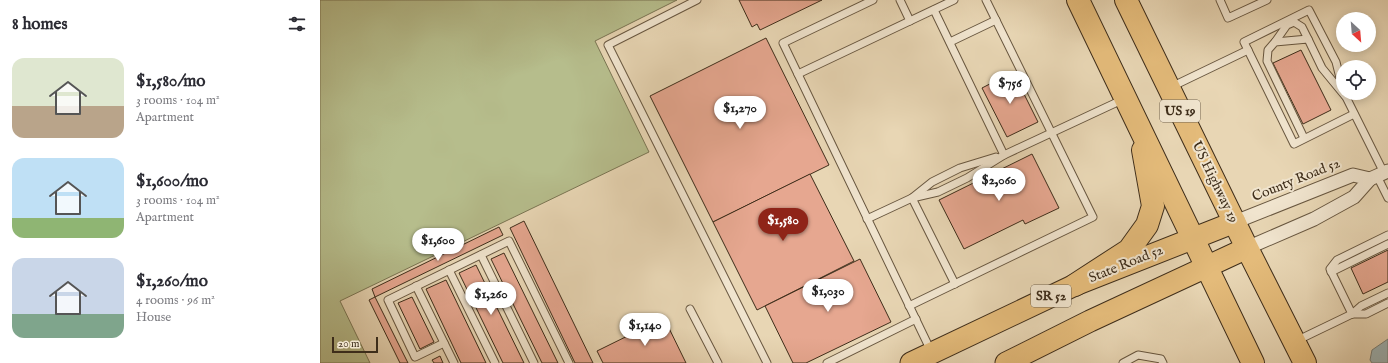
<!DOCTYPE html>
<meta charset="utf-8">
<style>
:root{--surface:#fff;--page:#f2f2f3;--text:#2b2b33;--muted:#7c7c81;--accent:#8f2418}
body{margin:0;font-family:"IM FELL English",serif;background:var(--page);color:var(--text);height:100vh;display:flex;flex-direction:column;font-size:15px;white-space:nowrap}
*{box-sizing:border-box;margin:0}
p{font-size:13px;color:var(--muted)}
.icon{flex:none;width:22px;height:22px;fill:none;stroke:currentColor;stroke-width:2;stroke-linecap:round;stroke-linejoin:round}
.map{position:relative;flex:1;overflow:hidden}
.panel{display:flex;flex-direction:column;background:var(--surface);width:320px}
.panel>*{flex:none}
.needle{width:26px;rotate:154deg}
.tools{position:absolute;left:1016px;top:12px;display:grid;gap:8px}
.tools a{display:grid;place-items:center;width:40px;height:40px;border-radius:50%;background:var(--surface);box-shadow:0 2px 10px #0003;font-size:20px}
.scale{position:absolute;left:12px;bottom:10px;width:46px;box-sizing:border-box;padding-left:4px;border:2px solid #3e2d1a;border-top:0;font-size:11px;line-height:14px;white-space:nowrap;color:#3e2d1a;-webkit-text-stroke:3px #f0e4ce;paint-order:stroke}
.price{position:absolute;translate:-50% -34px;padding:0 9px;border-radius:14px;background:#fff;color:#222;font-size:13px;line-height:26px;filter:drop-shadow(0 1px 2px #0008)}
.price::after{content:'';position:absolute;left:50%;top:24px;width:12px;height:9px;margin-left:-6px;background:inherit;clip-path:polygon(0 0,100% 0,50% 100%)}
.price.current{background:var(--accent);color:#fff}
ul{padding:0;list-style:none}
li{display:flex;align-items:center;gap:12px;height:100px;padding:0 12px}
li span{display:grid;place-items:center;flex:none;width:112px;height:80px;border-radius:12px;color:#555}
li>.icon{margin-inline-start:auto}
span .icon{width:48px;height:48px;fill:#fffc;stroke-width:1}
li b{font-size:17px}
h2{display:flex;justify-content:space-between;align-items:center;height:48px;padding:0 12px;font-size:17px}
main{display:flex;flex:1;min-height:0}
.map>svg:first-child{display:block}
</style>
<main>
<section class="panel">
<h2>8 homes<svg class="icon" aria-label="filters" viewBox="0 0 24 24"><path d="M4 7h16M4 17h16"/><circle cx="9" cy="7" r="2"/><circle cx="15" cy="17" r="2"/></svg></h2>
<ul>
<li><span style="background:linear-gradient(#dfe7d0 60%,#b9a48a 0)"><svg class="icon" aria-label="home" viewBox="0 0 24 24"><path d="M3 11l9-7 9 7M6 9v11h12V9"/></svg></span><div><b>$1,580/mo</b><p>3 rooms · 104 m²</p><p>Apartment</p></div></li>
<li><span style="background:linear-gradient(#bfe0f5 75%,#8fb573 0)"><svg class="icon" aria-label="home" viewBox="0 0 24 24"><path d="M3 11l9-7 9 7M6 9v11h12V9"/></svg></span><div><b>$1,600/mo</b><p>3 rooms · 104 m²</p><p>Apartment</p></div></li>
<li><span style="background:linear-gradient(#c9d6e8 70%,#7fa58c 0)"><svg class="icon" aria-label="home" viewBox="0 0 24 24"><path d="M3 11l9-7 9 7M6 9v11h12V9"/></svg></span><div><b>$1,260/mo</b><p>4 rooms · 96 m²</p><p>House</p></div></li>
</ul>
</section>
<div class="map">
<svg width="1068" height="363" viewBox="0 0 1068 363">
<rect width="100%" height="100%" fill="#e8d6b4"/>
<filter id="stains"><feTurbulence type="fractalNoise" baseFrequency=".005" numOctaves="4"/><feColorMatrix values="0 0 0 0 .2 0 0 0 0 .09 0 0 0 0 .02 0 0 0 .5 -.17"/></filter>
<radialGradient id="worn" r=".72"><stop offset=".6" stop-color="#630" stop-opacity="0"/><stop offset="1" stop-color="#630" stop-opacity=".3"/></radialGradient>
<polygon fill="#b6bd8c" stroke="#7a7553" points="0,0 357,0 275,41 329,152 20,301 50,363 0,363"/>
<polygon fill="#9eb6b9" stroke="#787f79" points="1068,339 1068,363 1052,363 1050,360 1052,350"/>
<g fill="#e6a790" stroke="#3e2d1a">
<polygon points="419,0 502,0 440,30 437,24 432,27"/>
<polygon points="446,38 509,165 393,222 330,96"/>
<polygon points="981,50 1011,110 983,124 953,63"/>
<polygon points="693,72 718,122 687,137 662,88"/>
<polygon points="712,154 739,208 705,224 703,220 644,249 619,200"/>
<polygon points="490,174 534,261 437,310 393,222"/>
<polygon points="204,221 273,363 255,363 190,228"/>
<polygon points="179,227 183,235 55,297 52,289"/>
<polygon points="1068,250 1068,282 1043,294 1031,268"/>
<polygon points="184,253 238,363 222,363 171,259"/>
<polygon points="540,259 571,322 486,363 473,363 445,306"/>
<polygon points="156,265 204,363 183,363 139,273"/>
<polygon points="126,280 166,363 141,363 106,289"/>
<polygon points="55,297 88,363 80,363 49,300"/>
<polygon points="92,297 114,342 100,349 78,303"/>
<polygon points="344,318 366,363 283,363 277,351"/>
<polygon points="120,356 123,363 114,363 112,360"/>
</g>
<g fill="none" stroke-linecap="round" stroke-linejoin="round">
<defs>
<g id="service">
<polyline points="377,0 288,45 447,363"/>
<polyline points="553,0 463,43 611,351"/>
<polyline points="580,0 590,21"/>
<polyline points="900,0 908,18 947,0"/>
<polyline points="614,10 684,155"/>
<polyline points="630,42 676,20"/>
<polyline points="955,42 967,25 974,22 982,27 988,39"/>
<polyline points="478,74 634,0"/>
<polyline points="851,87 928,50"/>
<polyline points="1023,90 1016,62 989,10 924,42 974,144 1034,114"/>
<polyline points="1024,93 1064,173"/>
<polyline points="984,138 947,61 948,50 955,42 988,39 1002,68 1025,96"/>
<polyline points="1057,176 1068,198"/>
<polyline points="547,219 592,198 612,182 640,168 676,157"/>
<polyline points="161,255 214,363"/>
<polyline points="129,270 175,363"/>
<polyline points="1011,272 1068,244"/>
<polyline points="635,284 592,198 618,192 647,178 684,155 804,99"/>
<polyline points="96,286 134,363"/>
<polyline points="589,306 773,217 666,0"/>
<polyline points="370,309 398,363"/>
<polyline points="1032,314 1010,269 1017,260 1068,235"/>
<polyline points="1032,314 1046,314 1068,303"/>
<polyline points="976,341 1032,314 1041,306 1068,293"/>
<polyline points="124,343 95,357 68,300 189,241 249,363"/>
<polyline points="507,363 596,319"/>
<polyline points="803,363 818,355 841,359 843,363"/>
</g>
<g id="minor">
<polyline points="1050,179 1068,171"/>
<polyline points="915,222 1033,175 1050,179 1034,197 994,219 927,248"/>
</g>
<g id="primary">
<polyline points="591,363 755,285 915,222"/>
<polyline points="686,363 770,321 927,248"/>
</g>
<g id="trunk">
<polyline points="758,0 933,363"/>
<polyline points="806,0 927,248 985,363"/>
<polyline points="755,285 809,250 827,225 833,206 823,150"/>
</g>
</defs>
<use href="#service" stroke="#685740" stroke-width="9"/>
<use href="#minor" stroke="#685740" stroke-width="15"/>
<use href="#primary" stroke="#3e2d1a" stroke-width="23"/>
<use href="#trunk" stroke="#3e2d1a" stroke-width="24"/>
<use href="#service" stroke="#f0e4ce" stroke-width="7"/>
<use href="#minor" stroke="#f0e4ce" stroke-width="13"/>
<use href="#primary" stroke="#e4bb7a" stroke-width="21"/>
<use href="#trunk" stroke="#e4bb7a" stroke-width="22"/>
</g>
<g text-anchor="middle" dominant-baseline="central" stroke-width="4" stroke-linejoin="round" paint-order="stroke">
<g fill="#f0e4ce" stroke="#736450" stroke-width="1">
<rect x="840" y="100" width="40" height="22" rx="3"/>
<rect x="711" y="285" width="40" height="22" rx="3"/>
</g>
<g font-size="13" font-weight="bold" fill="#3e2d1a">
<text x="860" y="111">US 19</text>
<text x="731" y="296">SR 52</text>
</g>
<g font-size="14" fill="#3e2d1a" stroke="#f0e4ce">
<text transform="translate(976 180) rotate(-22)">County Road 52</text>
<text transform="translate(895 182) rotate(64)">US Highway 19</text>
<text transform="translate(806 264) rotate(-22)">State Road 52</text>
</g>
</g>
<rect width="100%" height="100%" filter="url(#stains)"/>
<rect width="100%" height="100%" fill="url(#worn)"/>
</svg>
<div class="tools">
<a><svg class="needle" viewBox="-14 -14 28 28"><path d="M0-13l5 13h-10z" fill="#e53935"/><path d="M0 13l5-13h-10z" fill="#7c7c81"/></svg></a>
<a><svg class="icon" aria-label="locate" viewBox="0 0 24 24"><circle cx="12" cy="12" r="6"/><path d="M12 2v4M12 18v4M2 12h4M18 12h4"/></svg></a>
</div>
<div class="scale">20 m</div>
<b class="price" style="left:690px;top:105px">$756</b>
<b class="price" style="left:420px;top:130px">$1,270</b>
<b class="price" style="left:679px;top:202px">$2,060</b>
<b class="price current" style="left:463px;top:242px">$1,580</b>
<b class="price" style="left:118px;top:262px">$1,600</b>
<b class="price" style="left:508px;top:313px">$1,030</b>
<b class="price" style="left:171px;top:316px">$1,260</b>
<b class="price" style="left:325px;top:347px">$1,140</b>
</div>
</main>
